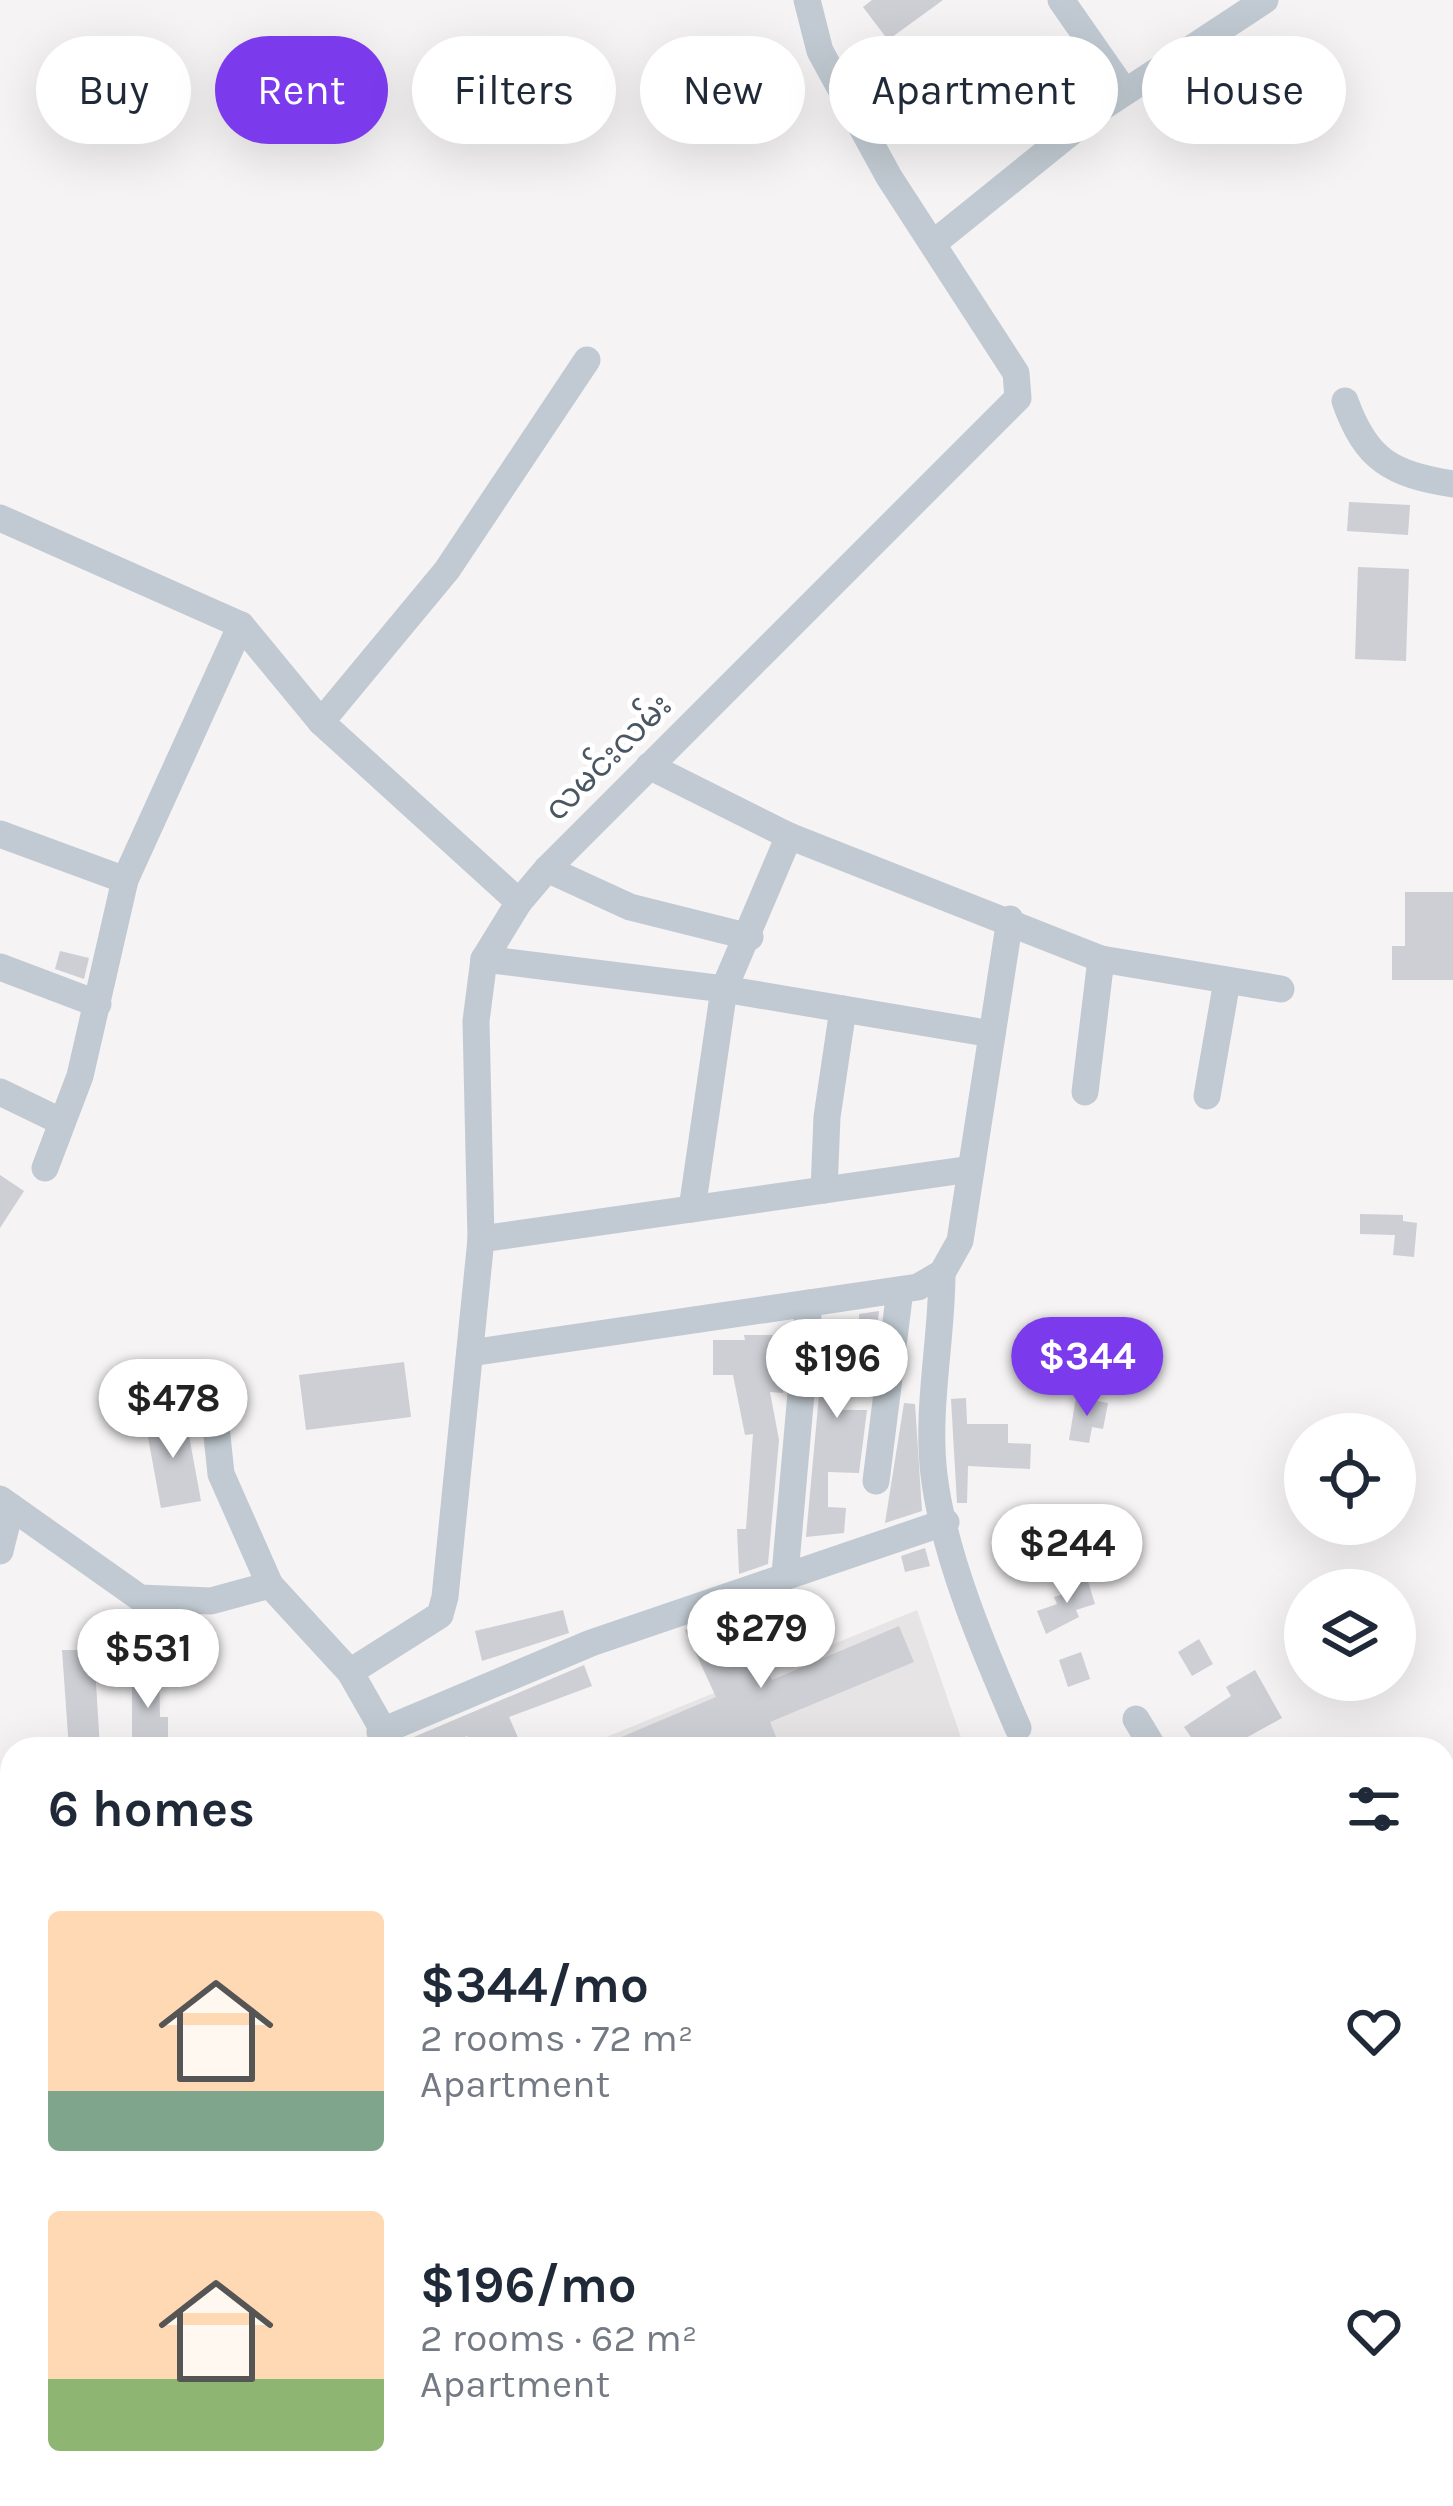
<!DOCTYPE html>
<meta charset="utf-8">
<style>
:root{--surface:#fff;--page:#f2f2f3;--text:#1f2937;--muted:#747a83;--accent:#7c3aed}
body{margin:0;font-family:Karla,"Noto Sans Myanmar",sans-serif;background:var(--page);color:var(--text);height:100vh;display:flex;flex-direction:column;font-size:45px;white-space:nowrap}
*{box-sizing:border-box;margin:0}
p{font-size:39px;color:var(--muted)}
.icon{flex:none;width:66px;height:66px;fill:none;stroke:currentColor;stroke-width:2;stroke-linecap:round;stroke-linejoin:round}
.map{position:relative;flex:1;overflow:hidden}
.side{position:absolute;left:0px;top:1737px;width:1455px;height:771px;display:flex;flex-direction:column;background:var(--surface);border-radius:36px 36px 0 0;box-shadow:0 12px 48px #0002}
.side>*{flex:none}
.guide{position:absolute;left:36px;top:36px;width:1383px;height:108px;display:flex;gap:24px}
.fabs{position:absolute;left:1284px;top:1413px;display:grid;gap:24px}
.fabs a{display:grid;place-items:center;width:132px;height:132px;border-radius:50%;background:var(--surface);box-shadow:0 12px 48px #0002;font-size:60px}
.price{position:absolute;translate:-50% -102px;padding:0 27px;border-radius:42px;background:#fff;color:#222;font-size:39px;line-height:78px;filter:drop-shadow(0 3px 6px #0008)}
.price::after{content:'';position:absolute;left:50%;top:72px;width:36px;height:27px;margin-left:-18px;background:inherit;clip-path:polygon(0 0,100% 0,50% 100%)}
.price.selected{background:var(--accent);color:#fff}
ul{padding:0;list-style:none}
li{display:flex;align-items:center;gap:36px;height:300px;padding:0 48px}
li span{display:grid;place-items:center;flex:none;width:336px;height:240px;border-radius:12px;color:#555}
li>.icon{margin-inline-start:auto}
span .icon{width:144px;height:144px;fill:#fffc;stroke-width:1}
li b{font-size:51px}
h2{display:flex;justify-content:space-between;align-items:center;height:144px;padding:0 48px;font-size:51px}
.chip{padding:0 42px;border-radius:54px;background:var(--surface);box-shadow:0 12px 48px #0002;font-size:42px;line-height:108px}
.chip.selected{background:var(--accent);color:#fff}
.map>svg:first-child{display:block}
</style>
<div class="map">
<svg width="1453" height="2506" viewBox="0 0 1453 2506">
<rect width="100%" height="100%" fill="#f5f3f3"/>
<polygon fill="#e6e4e5" points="917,1610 965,1749 577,1749"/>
<g fill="#cdcfd5">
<polygon points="872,0 943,0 888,40 863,7"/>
<polygon points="1349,502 1410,505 1408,535 1347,531"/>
<polygon points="1358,567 1409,569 1406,661 1355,659"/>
<polygon points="1405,892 1453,892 1453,980 1392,980 1392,946 1405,946"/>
<polygon points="60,951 89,958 84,979 55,969"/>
<polygon points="0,1175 24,1191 0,1228"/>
<polygon points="1360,1214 1403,1215 1403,1221 1417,1223 1414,1257 1393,1255 1395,1235 1360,1234"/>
<polygon points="879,1311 874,1353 843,1355 843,1367 837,1367 840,1410 867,1410 859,1473 828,1472 828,1507 846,1508 844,1533 806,1537 826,1319 859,1319 859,1314"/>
<polygon points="744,1335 788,1335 783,1393 770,1392 779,1440 768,1564 739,1574 737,1529 746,1529 753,1434 745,1435 733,1375 713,1375 713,1340 745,1340"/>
<polygon points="404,1362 411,1417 306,1430 299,1375"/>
<polygon points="1076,1397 1108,1403 1103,1429 1092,1427 1089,1443 1069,1440"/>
<polygon points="966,1398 967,1424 1008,1424 1008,1443 1031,1444 1030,1469 968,1466 967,1503 957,1503 951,1399"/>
<polygon points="904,1403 915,1404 922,1511 885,1523"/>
<polygon points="185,1414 201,1501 161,1508 145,1421"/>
<polygon points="925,1548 930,1566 905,1572 901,1556"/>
<polygon points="1087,1578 1095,1604 1076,1610 1079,1617 1046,1634 1037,1611 1057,1604 1054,1597 1073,1591 1071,1583"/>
<polygon points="563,1610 569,1633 482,1661 475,1631"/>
<polygon points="708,1622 714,1637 745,1623 772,1680 899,1626 914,1662 770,1722 781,1749 730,1749 727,1741 708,1749 593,1749 716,1697 685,1630"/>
<polygon points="1199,1639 1213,1664 1192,1676 1178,1652"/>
<polygon points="62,1650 94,1650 100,1749 69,1749"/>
<polygon points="1081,1652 1090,1679 1068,1687 1059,1660"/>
<polygon points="584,1665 592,1686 509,1717 523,1749 483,1749 478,1739 470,1742 467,1736 441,1749 412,1749 409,1739"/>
<polygon points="159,1667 160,1717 168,1717 168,1749 132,1749 132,1668"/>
<polygon points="1255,1670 1282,1718 1226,1749 1199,1749 1184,1727 1231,1696 1226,1687"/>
</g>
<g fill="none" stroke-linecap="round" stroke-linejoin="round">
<polyline stroke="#c1cad2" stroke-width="14" points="785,2496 788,2506"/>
<g stroke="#c1cad2" stroke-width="27">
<polyline points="1061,0 1125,92"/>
<polyline points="935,242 1101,108 1265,0"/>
<path d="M1345,401C1366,460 1391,474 1453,484"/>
<polyline points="0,518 241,625 321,722 519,902"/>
<polyline points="321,722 447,570 587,360"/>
<polyline points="649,766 789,836 1101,959 1281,989"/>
<polyline points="0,834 125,880"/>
<polyline points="789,836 724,989 992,1034"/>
<polyline points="547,869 630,907 750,937"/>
<polyline points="484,959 724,989 692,1209"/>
<polyline points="0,967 98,1004"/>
<polyline points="0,1092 60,1121"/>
<polyline points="1085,1092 1101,959"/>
<polyline points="1207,1096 1227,981"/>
<polyline points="45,1168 80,1076 125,880 241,625"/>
<polyline points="824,1190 827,1117 843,1009"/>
<polyline points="481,1239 971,1169"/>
<path d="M942,1273C942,1340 926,1408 934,1475C944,1557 985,1652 1018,1728"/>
<polyline points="470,1353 918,1287 942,1273 960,1241 1010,919"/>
<polyline points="213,1398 221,1474 270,1585"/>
<polyline points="876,1481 900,1290"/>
<polyline points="0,1499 140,1598 211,1601 270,1585 350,1672 394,1749"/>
<polyline points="0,1551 11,1507"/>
<polyline points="785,1574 809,1303"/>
<polyline points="350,1672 440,1615 445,1597 481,1239 476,1021 484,959 519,902 547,869 1018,398 1016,373 889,177 820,51 807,0"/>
<polyline points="1136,1719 1154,1749"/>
<polyline points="380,1732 591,1643 946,1522"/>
<polyline points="517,2496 520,2506"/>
<polyline points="1010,2496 1013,2506"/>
<polyline points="1363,2496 1380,2506"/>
</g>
<g stroke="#b3c2d1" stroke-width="42">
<polyline points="1443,1926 1453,1920"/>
<polyline points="83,2506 95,2496"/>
</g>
</g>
<g text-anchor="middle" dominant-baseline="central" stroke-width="10" stroke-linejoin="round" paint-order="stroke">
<g font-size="33" fill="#4a5661" stroke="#fff">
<text transform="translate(608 757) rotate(-45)">လမင်းလမ်း</text>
</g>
</g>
</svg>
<div class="fabs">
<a><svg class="icon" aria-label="locate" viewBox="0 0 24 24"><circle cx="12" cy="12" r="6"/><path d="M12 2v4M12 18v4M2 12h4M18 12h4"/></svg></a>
<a><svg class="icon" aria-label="layers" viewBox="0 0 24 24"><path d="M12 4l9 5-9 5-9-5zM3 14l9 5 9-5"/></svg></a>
</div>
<b class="price selected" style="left:1087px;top:1419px">$344</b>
<b class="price" style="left:837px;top:1421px">$196</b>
<b class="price" style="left:173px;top:1461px">$478</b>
<b class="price" style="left:1067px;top:1606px">$244</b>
<b class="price" style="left:761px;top:1691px">$279</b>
<b class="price" style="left:148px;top:1711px">$531</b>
<div class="guide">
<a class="chip">Buy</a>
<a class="chip selected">Rent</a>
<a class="chip">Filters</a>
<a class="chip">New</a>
<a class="chip">Apartment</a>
<a class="chip">House</a>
</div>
<section class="side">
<h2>6 homes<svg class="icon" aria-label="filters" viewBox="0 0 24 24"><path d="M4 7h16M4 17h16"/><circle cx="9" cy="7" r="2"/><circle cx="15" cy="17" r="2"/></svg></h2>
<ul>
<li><span style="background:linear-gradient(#ffd9b3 75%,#7fa58c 0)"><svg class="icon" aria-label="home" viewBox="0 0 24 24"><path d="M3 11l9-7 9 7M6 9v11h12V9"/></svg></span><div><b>$344/mo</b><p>2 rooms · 72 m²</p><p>Apartment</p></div><svg class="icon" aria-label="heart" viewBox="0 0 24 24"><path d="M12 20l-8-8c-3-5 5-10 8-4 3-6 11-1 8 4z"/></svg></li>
<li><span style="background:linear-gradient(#ffd9b3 70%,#8fb573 0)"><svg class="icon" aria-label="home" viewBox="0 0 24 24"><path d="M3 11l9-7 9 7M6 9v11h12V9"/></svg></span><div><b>$196/mo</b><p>2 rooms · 62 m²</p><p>Apartment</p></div><svg class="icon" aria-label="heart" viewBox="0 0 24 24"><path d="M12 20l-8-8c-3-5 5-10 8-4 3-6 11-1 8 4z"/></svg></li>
</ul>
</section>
</div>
